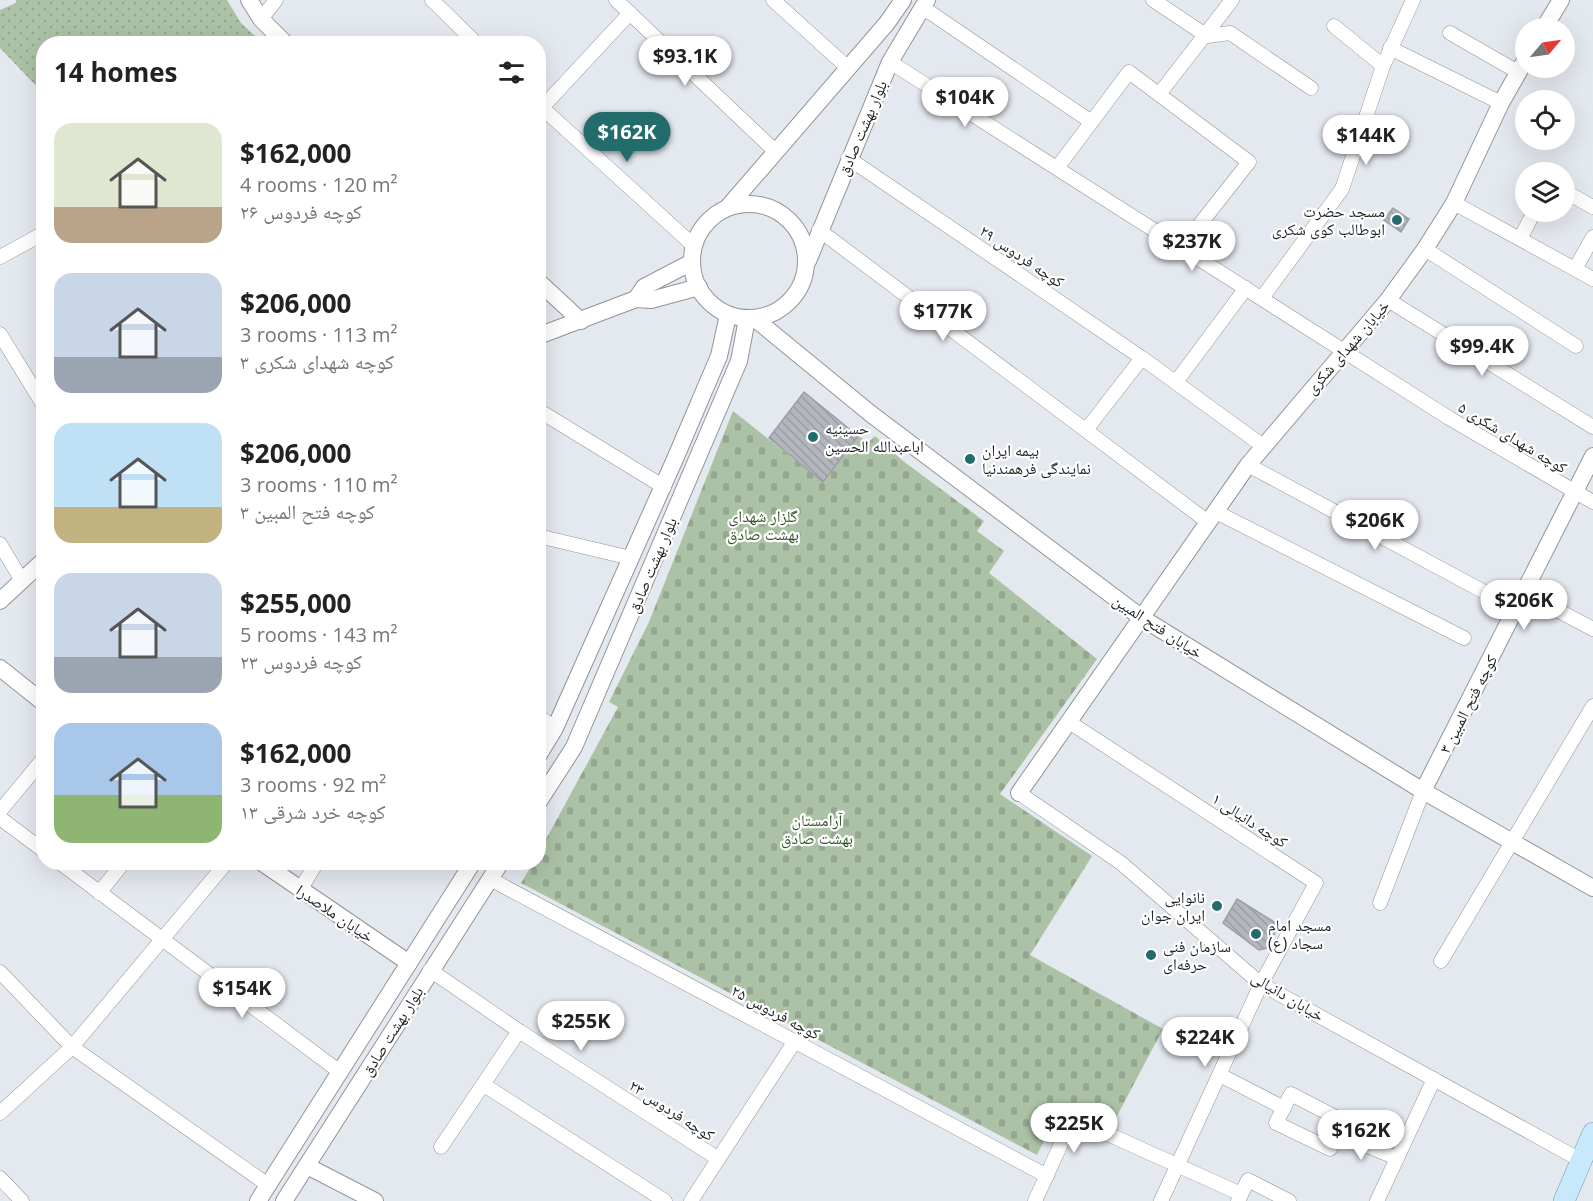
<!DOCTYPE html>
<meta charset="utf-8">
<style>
:root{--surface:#fff;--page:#f6f6f6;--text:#222;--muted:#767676;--accent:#226d6c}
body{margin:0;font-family:"Open Sans","Noto Naskh Arabic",sans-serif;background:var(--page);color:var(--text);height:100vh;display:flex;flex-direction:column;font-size:22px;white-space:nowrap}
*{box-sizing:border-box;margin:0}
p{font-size:20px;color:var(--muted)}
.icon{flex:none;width:33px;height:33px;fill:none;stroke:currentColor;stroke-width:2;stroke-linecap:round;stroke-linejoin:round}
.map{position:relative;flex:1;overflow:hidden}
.sheet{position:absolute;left:36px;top:36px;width:510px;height:834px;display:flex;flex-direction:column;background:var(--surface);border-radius:24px;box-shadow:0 6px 24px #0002}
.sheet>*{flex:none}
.needle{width:39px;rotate:61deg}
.controls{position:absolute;left:1515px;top:18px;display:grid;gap:12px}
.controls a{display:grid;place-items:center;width:60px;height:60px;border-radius:50%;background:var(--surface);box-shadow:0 6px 24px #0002;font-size:30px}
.price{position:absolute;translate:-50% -51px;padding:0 14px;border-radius:21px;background:#fff;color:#222;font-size:20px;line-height:39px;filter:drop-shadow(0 2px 3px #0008)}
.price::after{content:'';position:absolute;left:50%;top:36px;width:18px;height:14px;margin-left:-9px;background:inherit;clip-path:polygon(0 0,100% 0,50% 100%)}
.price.current{background:var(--accent);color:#fff}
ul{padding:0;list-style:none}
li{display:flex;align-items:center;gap:18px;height:150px;padding:0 18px}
li span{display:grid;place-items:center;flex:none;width:168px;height:120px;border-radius:18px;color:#555}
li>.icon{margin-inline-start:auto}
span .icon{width:72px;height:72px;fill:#fffc;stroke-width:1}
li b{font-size:26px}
h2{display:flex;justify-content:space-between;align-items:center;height:72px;padding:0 18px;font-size:26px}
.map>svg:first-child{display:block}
</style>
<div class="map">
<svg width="1593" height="1201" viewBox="0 0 1593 1201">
<defs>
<pattern id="grass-dots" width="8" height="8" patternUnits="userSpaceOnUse" patternTransform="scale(1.5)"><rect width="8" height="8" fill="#acc2a6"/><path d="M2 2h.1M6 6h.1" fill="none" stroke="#94a68f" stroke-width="1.8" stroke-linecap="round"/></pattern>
<pattern id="cemetery-stones" width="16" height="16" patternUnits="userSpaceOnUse" patternTransform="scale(1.5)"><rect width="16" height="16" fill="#acc2a6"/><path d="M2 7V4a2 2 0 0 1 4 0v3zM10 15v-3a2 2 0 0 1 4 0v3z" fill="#94a68f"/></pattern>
<pattern id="building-back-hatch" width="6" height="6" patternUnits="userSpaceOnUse" patternTransform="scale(1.5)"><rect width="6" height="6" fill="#b3b7bd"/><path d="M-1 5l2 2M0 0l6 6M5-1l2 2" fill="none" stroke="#9a9da2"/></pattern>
</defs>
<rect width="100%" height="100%" fill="#e4e8ef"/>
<polygon fill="url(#grass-dots)" points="16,0 227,0 241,23 263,43 44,44 43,93 0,48 0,10 16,3"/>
<polygon fill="url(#cemetery-stones)" points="733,411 823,482 858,436 869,442 875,436 903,461 984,521 977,531 1004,551 989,573 1097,659 1000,794 1092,856 1030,955 1163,1029 1110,1129 1061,1106 1037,1155 521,883 533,863 538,862 539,852 618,707 609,702 649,622"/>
<g fill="url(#building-back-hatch)" stroke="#9ca0a6" stroke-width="1.5">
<polygon points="1393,208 1409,219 1401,232 1384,220"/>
<polygon points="804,392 858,436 823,482 769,438"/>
<polygon points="1237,899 1279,925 1267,948 1259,950 1223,923"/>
</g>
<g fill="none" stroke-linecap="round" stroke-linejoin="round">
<defs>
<g id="minor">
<polyline points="432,0 477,44"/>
<polyline points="616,0 775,151"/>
<polyline points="773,0 847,67"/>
<polyline points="1153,0 1207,36"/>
<polyline points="921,9 931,13 1090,121"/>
<polyline points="261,19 276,0"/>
<polyline points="1334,26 1383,66"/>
<polyline points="1450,33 1518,72"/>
<polyline points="1207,36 1230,33 1311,88"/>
<polyline points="1390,48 1501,103"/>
<polyline points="890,62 1449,418 1593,502"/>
<polyline points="1160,93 1232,0"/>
<polyline points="538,104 694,246"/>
<polyline points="538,112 630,13"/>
<polyline points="848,158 1142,358 1263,446"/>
<polyline points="1057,168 1129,72 1249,162 1182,247"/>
<polyline points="1564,191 1593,207"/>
<polyline points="1454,203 1593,279"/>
<polyline points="819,230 1208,522"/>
<polyline points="1520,239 1534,212"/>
<polyline points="1425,249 1576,346"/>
<polyline points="0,257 44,233"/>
<polyline points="1575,269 1593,237"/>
<polyline points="1262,298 1342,189 1383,66 1413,0"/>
<polyline points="1388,300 1593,427"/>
<polyline points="0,334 44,406"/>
<polyline points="1176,382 1246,288"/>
<polyline points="538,410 664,487"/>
<polyline points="1086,430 1142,358"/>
<polyline points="1248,465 1516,609"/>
<polyline points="1216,512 1464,638"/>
<polyline points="538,536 631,558"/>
<polyline points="0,544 21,579"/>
<polyline points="1525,593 1593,629"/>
<polyline points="538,716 555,728"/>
<polyline points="1069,722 1316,883 1261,984 1161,1201"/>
<polyline points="1019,793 1121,863 1261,984 1582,1161"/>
<polyline points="0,811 44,758"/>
<polyline points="0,818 44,851"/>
<polyline points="59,862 340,1072"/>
<polyline points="490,879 1047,1176"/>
<polyline points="300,890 317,862"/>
<polyline points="99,893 124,862"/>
<polyline points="1380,903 1423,791"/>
<polyline points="1441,961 1593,706"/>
<polyline points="430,970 519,1031 717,1158"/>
<polyline points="0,972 72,1047 268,1185"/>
<polyline points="1220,1075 1284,1108"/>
<polyline points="484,1085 665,1201"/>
<polygon points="1291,1094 1343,1121 1330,1149 1276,1123"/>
<polyline points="0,1113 72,1047 227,862"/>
<polyline points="1090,1126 1241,1194"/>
<polyline points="1338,1134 1397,1158"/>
<polyline points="441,1147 519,1031"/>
<polyline points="0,1178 22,1201"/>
<polyline points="691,1201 795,1041"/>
<polyline points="1035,1201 1073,1118"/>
<polyline points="1238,1201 1248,1180 1289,1201"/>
<polyline points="1377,1201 1434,1079"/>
</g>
<g id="tertiary">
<polyline points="249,0 261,19 286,44"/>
<polyline points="1544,28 1561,0"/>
<circle cx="749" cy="261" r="57"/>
<polyline points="728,207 887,23 903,0"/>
<polyline points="808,261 890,62 927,0"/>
<polyline points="538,281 581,321"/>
<polyline points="636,299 644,287 692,262"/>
<polyline points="754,318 871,414 1142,618 1423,791 1593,888"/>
<polyline points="538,336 636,299 651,300 699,287"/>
<polyline points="0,601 44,560"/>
<polyline points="0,668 44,703"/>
<polyline points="538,756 555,728 675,459 719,356 728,315"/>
<polyline points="1423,791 1593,456"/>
<polyline points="1019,793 1248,465 1388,300 1425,249 1454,203 1501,103 1526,59"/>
<polyline points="538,803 574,747 739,361 747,319"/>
<polyline points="261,862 409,963"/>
<polyline points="307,1166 375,1201"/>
<polyline points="258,1201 473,862"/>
<polyline points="284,1201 501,862"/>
</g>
<polyline id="primary" points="1564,1201 1593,1133"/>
</defs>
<use href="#minor" stroke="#91959b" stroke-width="15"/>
<use href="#tertiary" stroke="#91959b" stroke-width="18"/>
<use href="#primary" stroke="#7499ae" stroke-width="22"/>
<use href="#minor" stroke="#fff" stroke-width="14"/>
<use href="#tertiary" stroke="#fff" stroke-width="16"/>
<use href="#primary" stroke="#c8e9fb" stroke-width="21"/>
</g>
<g fill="#226d6c" stroke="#fff" stroke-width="2">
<circle cx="1397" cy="220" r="6"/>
<circle cx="813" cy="437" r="6"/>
<circle cx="970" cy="459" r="6"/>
<circle cx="1217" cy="906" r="6"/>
<circle cx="1256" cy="934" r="6"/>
<circle cx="1151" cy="955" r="6"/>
</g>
<g text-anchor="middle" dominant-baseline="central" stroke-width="4.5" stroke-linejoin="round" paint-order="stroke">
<g font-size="16" fill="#1e2022" stroke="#fff">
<text transform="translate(862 128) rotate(-67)">بلوار بهشت صادق</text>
<text transform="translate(1022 256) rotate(34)">کوچه فردوس ۲۹</text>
<text transform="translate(1347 347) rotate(-49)">خیابان شهدای شکری</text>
<text transform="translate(1513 437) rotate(31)">کوچه شهدای شکری ۵</text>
<text transform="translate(652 565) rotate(-67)">بلوار بهشت صادق</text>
<text transform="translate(1158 626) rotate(33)">خیابان فتح المبین</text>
<text transform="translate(1468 704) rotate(-63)">کوچه فتح المبین ۳</text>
<text transform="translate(1250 820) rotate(33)">کوچه دانیالی ۱</text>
<text transform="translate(335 913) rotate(34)">خیابان ملاصدرا</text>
<text transform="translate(1288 996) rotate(31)">خیابان دانیالی</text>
<text transform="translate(776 1012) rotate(28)">کوچه فردوس ۲۵</text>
<text transform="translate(392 1031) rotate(-58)">بلوار بهشت صادق</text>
<text transform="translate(672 1110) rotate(33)">کوچه فردوس ۲۳</text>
</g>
<g font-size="16" fill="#1e2022" stroke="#fff" text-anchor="start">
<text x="1385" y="211" text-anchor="end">مسجد حضرت<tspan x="1385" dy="18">ابوطالب کوی شکری</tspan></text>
<text x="825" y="428">حسینیه<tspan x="825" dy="18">اباعبدالله الحسین</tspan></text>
<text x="982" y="450">بیمه ایران<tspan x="982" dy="18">نمایندگی فرهمندنیا</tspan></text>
<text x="1205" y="897" text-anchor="end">نانوایی<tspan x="1205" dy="18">ایران جوان</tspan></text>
<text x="1268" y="925">مسجد امام<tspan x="1268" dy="18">سجاد (ع)</tspan></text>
<text x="1163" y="946">سازمان فنی<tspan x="1163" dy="18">حرفه‌ای</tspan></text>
</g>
<g font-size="16" fill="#33542b" stroke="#fff">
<text x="763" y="516">گلزار شهدای<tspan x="763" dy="18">بهشت صادق</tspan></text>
<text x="817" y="820">آرامستان<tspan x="817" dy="18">بهشت صادق</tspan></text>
</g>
</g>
</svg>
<div class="controls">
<a><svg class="needle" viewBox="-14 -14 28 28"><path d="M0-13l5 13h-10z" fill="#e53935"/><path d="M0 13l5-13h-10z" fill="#767676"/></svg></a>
<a><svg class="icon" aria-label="locate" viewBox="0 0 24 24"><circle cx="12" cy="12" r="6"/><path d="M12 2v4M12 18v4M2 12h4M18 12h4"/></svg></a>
<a><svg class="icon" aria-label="layers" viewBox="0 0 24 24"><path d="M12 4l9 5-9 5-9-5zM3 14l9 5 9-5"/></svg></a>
</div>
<b class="price" style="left:685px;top:87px">$93.1K</b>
<b class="price" style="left:965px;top:128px">$104K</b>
<b class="price current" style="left:627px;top:163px">$162K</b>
<b class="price" style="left:1366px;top:166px">$144K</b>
<b class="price" style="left:1192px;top:272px">$237K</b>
<b class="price" style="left:943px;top:342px">$177K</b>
<b class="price" style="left:1482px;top:377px">$99.4K</b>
<b class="price" style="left:1375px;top:551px">$206K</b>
<b class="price" style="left:1524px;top:631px">$206K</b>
<b class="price" style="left:242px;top:1019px">$154K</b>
<b class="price" style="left:581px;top:1052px">$255K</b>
<b class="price" style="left:1205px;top:1068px">$224K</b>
<b class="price" style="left:1074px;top:1154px">$225K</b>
<b class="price" style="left:1361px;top:1161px">$162K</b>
<section class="sheet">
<h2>14 homes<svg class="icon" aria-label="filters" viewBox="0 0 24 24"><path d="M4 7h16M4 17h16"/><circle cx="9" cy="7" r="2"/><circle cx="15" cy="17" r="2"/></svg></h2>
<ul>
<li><span style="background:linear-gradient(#dfe7d0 70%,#b9a48a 0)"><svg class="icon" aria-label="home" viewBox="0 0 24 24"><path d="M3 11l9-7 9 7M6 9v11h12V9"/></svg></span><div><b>$162,000</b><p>4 rooms · 120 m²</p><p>کوچه فردوس ۲۶</p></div></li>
<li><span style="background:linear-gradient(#c9d6e8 70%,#9aa5b1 0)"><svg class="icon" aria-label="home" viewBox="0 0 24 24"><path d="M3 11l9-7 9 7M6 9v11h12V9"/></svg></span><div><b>$206,000</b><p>3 rooms · 113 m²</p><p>کوچه شهدای شکری ۳</p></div></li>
<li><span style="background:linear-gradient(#bfe0f5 70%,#c2b280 0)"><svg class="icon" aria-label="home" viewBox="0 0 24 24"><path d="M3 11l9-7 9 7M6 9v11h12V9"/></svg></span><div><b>$206,000</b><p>3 rooms · 110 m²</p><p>کوچه فتح المبین ۳</p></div></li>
<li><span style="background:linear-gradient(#c9d6e8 70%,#9aa5b1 0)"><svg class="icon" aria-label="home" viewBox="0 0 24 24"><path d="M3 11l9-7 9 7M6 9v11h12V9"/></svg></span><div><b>$255,000</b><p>5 rooms · 143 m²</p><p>کوچه فردوس ۲۳</p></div></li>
<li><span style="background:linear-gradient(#a9c7e8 60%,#8fb573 0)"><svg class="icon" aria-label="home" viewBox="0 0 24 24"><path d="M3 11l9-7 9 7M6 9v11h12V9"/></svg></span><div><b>$162,000</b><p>3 rooms · 92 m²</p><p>کوچه خرد شرقی ۱۳</p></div></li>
</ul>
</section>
</div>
